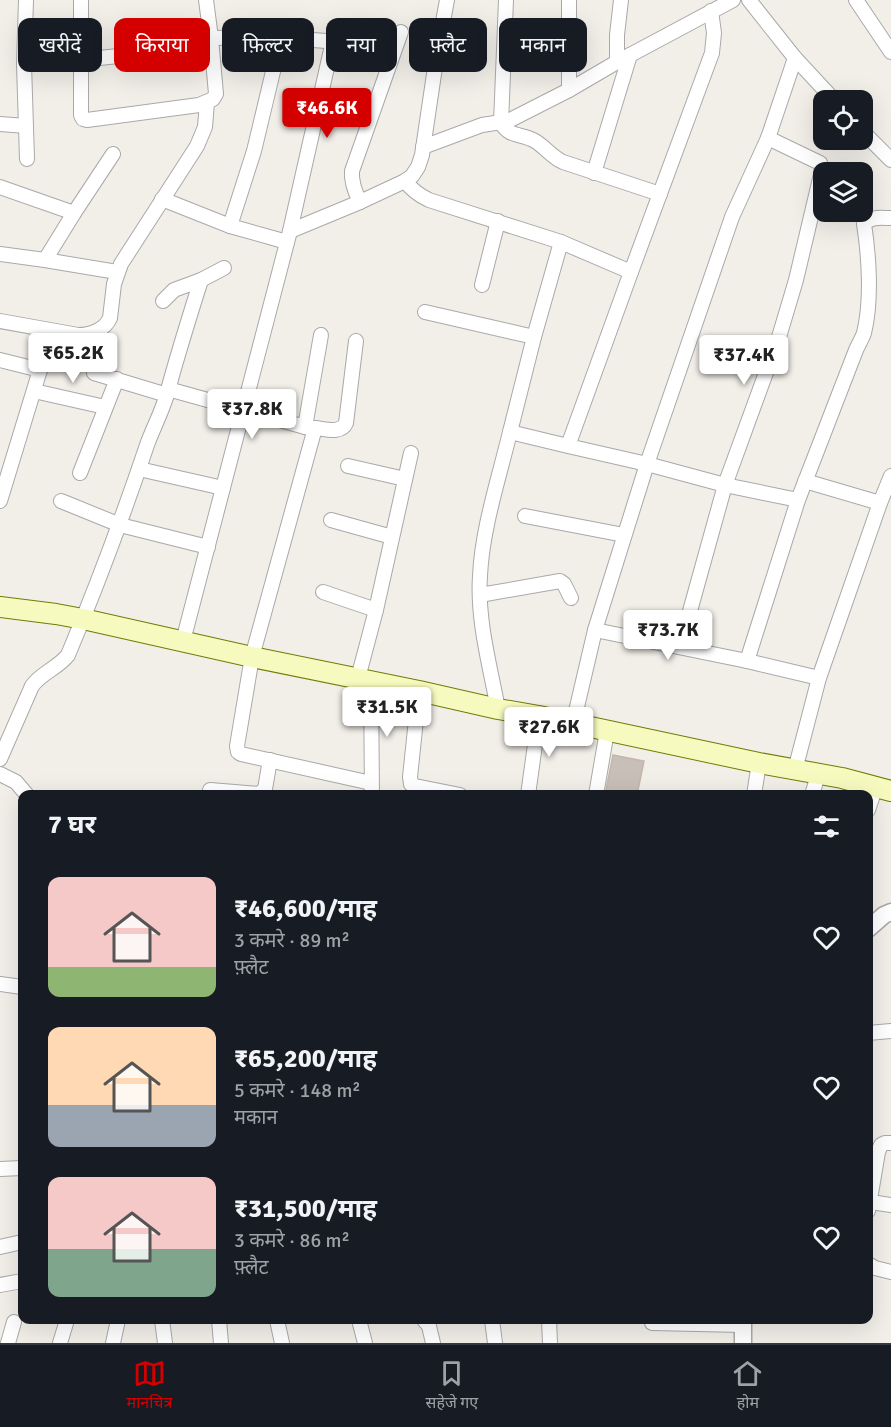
<!DOCTYPE html>
<html lang="hi">
<meta charset="utf-8">
<style>
:root{--surface:#171b24;--page:#20242c;--text:#f1f3f6;--muted:#9ea1a6;--line:#363941;--accent:#d40000}
body{margin:0;font-family:Signika,"Noto Sans Devanagari",sans-serif;background:var(--page);color:var(--text);height:100vh;display:flex;flex-direction:column;font-size:22px;white-space:nowrap}
*{box-sizing:border-box;margin:0}
p{font-size:20px;color:var(--muted)}
.icon{flex:none;width:33px;height:33px;fill:none;stroke:currentColor;stroke-width:2;stroke-linecap:round;stroke-linejoin:round}
.map{position:relative;flex:1;overflow:hidden}
.details{position:absolute;left:18px;top:790px;width:855px;height:534px;display:flex;flex-direction:column;background:var(--surface);border-radius:12px;box-shadow:0 6px 24px #0002}
.details>*{flex:none}
.top-card{position:absolute;left:18px;top:18px;width:855px;height:54px;display:flex;gap:12px}
.buttons{position:absolute;left:813px;top:90px;display:grid;gap:12px}
.buttons a{display:grid;place-items:center;width:60px;height:60px;border-radius:12px;background:var(--surface);box-shadow:0 6px 24px #0002;font-size:30px}
.price{position:absolute;translate:-50% -51px;padding:0 14px;border-radius:6px;background:#fff;color:#222;font-size:20px;line-height:39px;filter:drop-shadow(0 2px 3px #0008)}
.price::after{content:'';position:absolute;left:50%;top:36px;width:18px;height:14px;margin-left:-9px;background:inherit;clip-path:polygon(0 0,100% 0,50% 100%)}
.price.current{background:var(--accent);color:#fff}
ul{padding:0;list-style:none}
li{display:flex;align-items:center;gap:18px;height:150px;padding:0 30px}
li span{display:grid;place-items:center;flex:none;width:168px;height:120px;border-radius:12px;color:#555}
li>.icon{margin-inline-start:auto}
span .icon{width:72px;height:72px;fill:#fffc;stroke-width:1}
li b{font-size:26px}
h2{display:flex;justify-content:space-between;align-items:center;height:72px;padding:0 30px;font-size:26px}
.pill{padding:0 21px;border-radius:12px;background:var(--surface);box-shadow:0 6px 24px #0002;font-size:21px;line-height:54px}
.pill.current{background:var(--accent);color:#fff}
.dock{display:flex;justify-content:space-around;align-items:center;height:84px;border-top:2px solid var(--line);background:var(--surface);font-size:16px;color:var(--muted)}
.dock a{display:grid;justify-items:center;gap:3px}
.dock .current{color:var(--accent)}
.map>svg:first-child{display:block}
</style>
<div class="map">
<svg width="891" height="1343" viewBox="0 0 891 1343">
<rect width="100%" height="100%" fill="#f2efe9"/>
<polygon fill="#c7bfb8" stroke="#c4b6ab" stroke-width="1.5" points="613,755 644,761 637,795 605,795"/>
<g fill="none" stroke-linecap="round" stroke-linejoin="round">
<defs>
<g id="minor">
<polyline points="26,0 24,64 27,159"/>
<polyline points="81,0 81,115 83,119 87,120 199,105 213,99 216,94 211,38 206,0"/>
<path d="M506,0L501,123C510,138 521,133 535,141C545,147 552,157 563,162L660,194"/>
<polyline points="569,0 569,90"/>
<polyline points="749,0 795,58 834,100"/>
<polyline points="856,0 891,52"/>
<path d="M211,38C273,36 334,41 395,47"/>
<polyline points="617,62 617,35 621,0"/>
<polyline points="24,64 81,60 211,46"/>
<polyline points="0,124 26,126"/>
<polyline points="862,131 891,160"/>
<polyline points="423,147 482,125 508,121 569,90 617,62 733,0"/>
<polyline points="594,173 630,55"/>
<path d="M405,181C412,190 418,195 429,200L561,242"/>
<polyline points="0,187 74,213"/>
<polyline points="162,199 230,226 287,242"/>
<path d="M360,202C355,192 351,182 352,171L401,32"/>
<polyline points="230,226 254,151 281,38"/>
<polyline points="290,231 360,202 405,181 412,176 418,167 422,155 437,54 447,0"/>
<polyline points="0,254 45,260 117,272"/>
<polyline points="45,260 74,213 113,154"/>
<polyline points="631,272 712,53 714,33 711,11"/>
<polyline points="482,285 498,221"/>
<polyline points="163,301 174,290 201,280 224,268"/>
<polyline points="425,312 534,337"/>
<path d="M0,321L78,335C90,335 105,330 110,318L114,284L121,264L197,146L205,127L207,102"/>
<path d="M356,341L346,423C341,434 326,429 315,428L252,657L237,746L238,752L241,754L371,783"/>
<polyline points="0,360 40,370"/>
<polyline points="94,373 167,395"/>
<polyline points="168,389 305,427"/>
<polyline points="34,391 105,407"/>
<polyline points="313,428 305,427 321,335"/>
<polyline points="568,446 510,432 534,337 561,242 631,272 568,446 647,464 725,485 798,500"/>
<polyline points="348,466 405,479"/>
<polyline points="139,469 223,488"/>
<polyline points="80,473 117,379"/>
<polyline points="805,481 880,503"/>
<polyline points="0,501 40,370 56,332"/>
<polyline points="61,501 120,525 208,547"/>
<polyline points="525,516 624,535"/>
<polyline points="331,520 392,537"/>
<polyline points="323,592 376,610"/>
<polyline points="480,595 560,581 564,584 571,598"/>
<polyline points="595,630 747,661"/>
<polyline points="183,641 290,231 333,41"/>
<polyline points="680,647 725,485 779,337 796,280 822,170 820,163 768,138"/>
<polyline points="358,678 376,610 411,453"/>
<path d="M819,678L747,661L798,500L856,350C858,345 862,339 864,333C872,301 869,256 864,224C871,216 881,218 891,218"/>
<polyline points="371,681 372,795"/>
<polyline points="419,691 410,777 411,784 415,786 460,795"/>
<path d="M498,709C490,666 477,620 480,576C482,529 499,478 510,432"/>
<polyline points="573,724 595,630 647,464 732,217 768,138 795,58"/>
<path d="M0,759L32,686C41,673 58,668 68,655C97,586 123,516 147,445C153,428 162,412 167,394C177,356 189,318 201,280"/>
<polyline points="795,770 819,678 880,503 891,476"/>
<polyline points="0,774 16,782 27,795"/>
<polyline points="210,790 259,794 265,789 270,760"/>
<polyline points="528,795 539,716"/>
<polyline points="596,795 607,731"/>
<polyline points="754,795 759,763"/>
<polyline points="812,795 818,775"/>
<polyline points="868,810 876,786"/>
<polyline points="0,984 22,987"/>
<polyline points="868,1033 891,1031"/>
<polyline points="0,1169 22,1168"/>
<polyline points="871,1202 891,1205"/>
<polyline points="868,1211 878,1152 881,1145 885,1143 891,1143"/>
<polyline points="0,1247 22,1242"/>
<polyline points="868,1264 875,1268 891,1272"/>
<polyline points="0,1285 22,1281"/>
<polyline points="162,1320 165,1343"/>
<polyline points="219,1320 221,1343"/>
<polyline points="277,1320 282,1343"/>
<polyline points="359,1320 365,1343"/>
<polyline points="424,1320 429,1326 433,1343"/>
<polyline points="492,1320 495,1343"/>
<polyline points="549,1320 550,1343"/>
<polyline points="652,1323 743,1325"/>
<polyline points="8,1343 14,1322"/>
<polyline points="60,1343 67,1320"/>
<polyline points="113,1343 118,1320"/>
</g>
<g id="tertiary">
<polyline points="868,929 884,915 891,912"/>
<polyline points="743,1343 743,1320"/>
</g>
<polyline id="secondary" points="0,607 56,614 83,619 252,657 419,691 498,709 539,716 759,763 842,778 891,791"/>
</defs>
<use href="#minor" stroke="#a9a9a9" stroke-width="16"/>
<use href="#tertiary" stroke="#a9a9a9" stroke-width="19"/>
<use href="#secondary" stroke="#707d05" stroke-width="22"/>
<use href="#minor" stroke="#fff" stroke-width="14"/>
<use href="#tertiary" stroke="#fff" stroke-width="16"/>
<use href="#secondary" stroke="#f7fabf" stroke-width="20"/>
</g>
</svg>
<div class="buttons">
<a><svg class="icon" aria-label="locate" viewBox="0 0 24 24"><circle cx="12" cy="12" r="6"/><path d="M12 2v4M12 18v4M2 12h4M18 12h4"/></svg></a>
<a><svg class="icon" aria-label="layers" viewBox="0 0 24 24"><path d="M12 4l9 5-9 5-9-5zM3 14l9 5 9-5"/></svg></a>
</div>
<b class="price current" style="left:327px;top:139px">₹46.6K</b>
<b class="price" style="left:73px;top:384px">₹65.2K</b>
<b class="price" style="left:744px;top:386px">₹37.4K</b>
<b class="price" style="left:252px;top:440px">₹37.8K</b>
<b class="price" style="left:668px;top:661px">₹73.7K</b>
<b class="price" style="left:387px;top:738px">₹31.5K</b>
<b class="price" style="left:549px;top:758px">₹27.6K</b>
<div class="top-card">
<a class="pill">खरीदें</a>
<a class="pill current">किराया</a>
<a class="pill">फ़िल्टर</a>
<a class="pill">नया</a>
<a class="pill">फ़्लैट</a>
<a class="pill">मकान</a>
</div>
<section class="details">
<h2>7 घर<svg class="icon" aria-label="filters" viewBox="0 0 24 24"><path d="M4 7h16M4 17h16"/><circle cx="9" cy="7" r="2"/><circle cx="15" cy="17" r="2"/></svg></h2>
<ul>
<li><span style="background:linear-gradient(#f6c9c9 75%,#8fb573 0)"><svg class="icon" aria-label="home" viewBox="0 0 24 24"><path d="M3 11l9-7 9 7M6 9v11h12V9"/></svg></span><div><b>₹46,600/माह</b><p>3 कमरे · 89 m²</p><p>फ़्लैट</p></div><svg class="icon" aria-label="heart" viewBox="0 0 24 24"><path d="M12 20l-8-8c-3-5 5-10 8-4 3-6 11-1 8 4z"/></svg></li>
<li><span style="background:linear-gradient(#ffd9b3 65%,#9aa5b1 0)"><svg class="icon" aria-label="home" viewBox="0 0 24 24"><path d="M3 11l9-7 9 7M6 9v11h12V9"/></svg></span><div><b>₹65,200/माह</b><p>5 कमरे · 148 m²</p><p>मकान</p></div><svg class="icon" aria-label="heart" viewBox="0 0 24 24"><path d="M12 20l-8-8c-3-5 5-10 8-4 3-6 11-1 8 4z"/></svg></li>
<li><span style="background:linear-gradient(#f6c9c9 60%,#7fa58c 0)"><svg class="icon" aria-label="home" viewBox="0 0 24 24"><path d="M3 11l9-7 9 7M6 9v11h12V9"/></svg></span><div><b>₹31,500/माह</b><p>3 कमरे · 86 m²</p><p>फ़्लैट</p></div><svg class="icon" aria-label="heart" viewBox="0 0 24 24"><path d="M12 20l-8-8c-3-5 5-10 8-4 3-6 11-1 8 4z"/></svg></li>
</ul>
</section>
</div>
<nav class="dock">
<a class="current"><svg class="icon" aria-label="map" viewBox="0 0 24 24"><path d="M3 6l6-2 6 2 6-2v14l-6 2-6-2-6 2zM9 4v14M15 6v14"/></svg>मानचित्र</a>
<a><svg class="icon" aria-label="saved" viewBox="0 0 24 24"><path d="M7 4h10v16l-5-4-5 4z"/></svg>सहेजे गए</a>
<a><svg class="icon" aria-label="home" viewBox="0 0 24 24"><path d="M3 11l9-7 9 7M6 9v11h12V9"/></svg>होम</a>
</nav>
